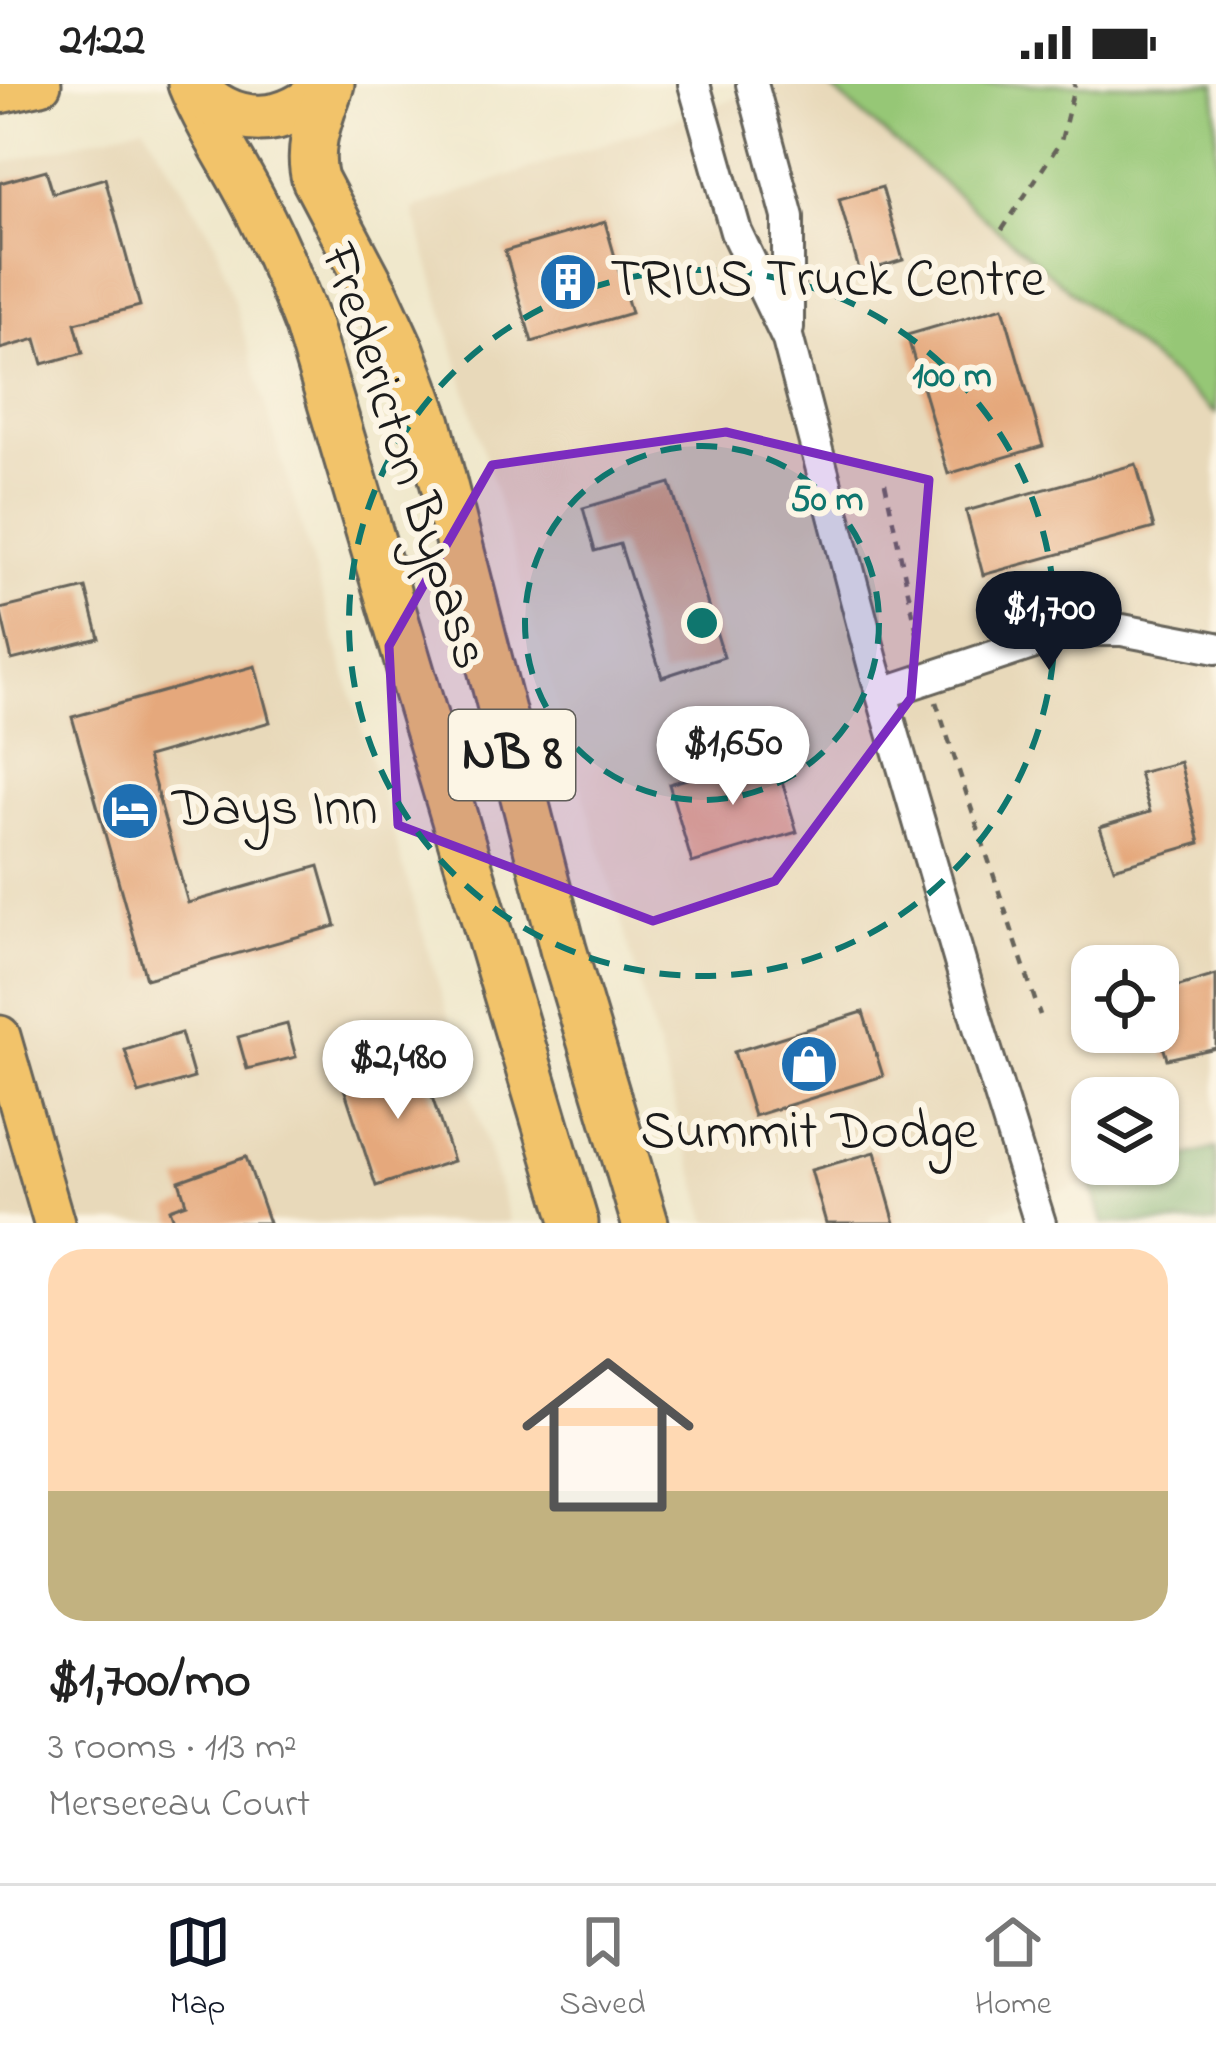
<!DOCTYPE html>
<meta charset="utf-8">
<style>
:root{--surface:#fff;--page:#f6f6f6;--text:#222;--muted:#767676;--line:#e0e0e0;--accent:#111827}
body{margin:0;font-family:"Indie Flower",sans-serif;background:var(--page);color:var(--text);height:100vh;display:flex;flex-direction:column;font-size:45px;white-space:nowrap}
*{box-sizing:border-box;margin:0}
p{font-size:39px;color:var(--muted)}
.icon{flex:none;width:66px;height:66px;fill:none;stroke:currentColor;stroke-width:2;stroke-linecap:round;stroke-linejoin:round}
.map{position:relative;height:1139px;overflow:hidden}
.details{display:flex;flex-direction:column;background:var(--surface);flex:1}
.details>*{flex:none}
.tools{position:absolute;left:1071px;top:861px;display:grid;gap:24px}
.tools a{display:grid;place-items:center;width:108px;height:108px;border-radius:24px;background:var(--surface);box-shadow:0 3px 9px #0004;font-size:60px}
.price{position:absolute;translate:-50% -102px;padding:0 27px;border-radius:42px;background:#fff;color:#222;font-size:39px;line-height:78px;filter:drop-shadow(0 3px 6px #0008)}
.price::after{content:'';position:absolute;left:50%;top:72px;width:36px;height:27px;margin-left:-18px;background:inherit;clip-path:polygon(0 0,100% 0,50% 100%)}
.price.current{background:var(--accent);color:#fff}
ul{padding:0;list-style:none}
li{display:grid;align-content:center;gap:24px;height:636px;padding:0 48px}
li span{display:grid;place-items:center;height:372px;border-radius:36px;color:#555}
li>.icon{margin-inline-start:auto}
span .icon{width:216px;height:216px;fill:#fffc;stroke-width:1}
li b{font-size:51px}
.status{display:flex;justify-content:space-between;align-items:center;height:84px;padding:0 60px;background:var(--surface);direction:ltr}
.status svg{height:33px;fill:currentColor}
.dock{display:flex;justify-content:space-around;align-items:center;height:168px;border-top:3px solid var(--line);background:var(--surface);font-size:33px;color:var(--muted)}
.dock a{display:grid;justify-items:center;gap:6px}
.dock .current{color:var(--accent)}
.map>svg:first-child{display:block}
</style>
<div class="status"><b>21:22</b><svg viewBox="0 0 49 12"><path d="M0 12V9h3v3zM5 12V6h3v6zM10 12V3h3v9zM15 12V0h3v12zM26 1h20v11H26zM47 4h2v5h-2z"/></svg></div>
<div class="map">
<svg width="1216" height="1139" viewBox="0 0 1216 1139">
<rect width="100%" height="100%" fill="#fcf5e5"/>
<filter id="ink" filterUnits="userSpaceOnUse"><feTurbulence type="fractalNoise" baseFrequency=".00833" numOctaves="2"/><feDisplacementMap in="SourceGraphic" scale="24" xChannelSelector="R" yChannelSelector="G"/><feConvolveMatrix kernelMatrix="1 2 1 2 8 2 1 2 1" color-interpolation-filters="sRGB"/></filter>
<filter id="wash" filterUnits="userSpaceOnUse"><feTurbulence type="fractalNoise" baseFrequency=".004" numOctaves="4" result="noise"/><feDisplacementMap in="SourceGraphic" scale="48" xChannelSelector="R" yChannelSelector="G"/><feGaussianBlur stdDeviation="2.7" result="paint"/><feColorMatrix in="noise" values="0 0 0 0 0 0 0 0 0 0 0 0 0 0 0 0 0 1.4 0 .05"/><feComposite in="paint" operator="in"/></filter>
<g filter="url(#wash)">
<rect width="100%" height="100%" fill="#f0e8cc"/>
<g fill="#e8d9ba" fill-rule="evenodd">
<path d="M777,0H826L834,4L1216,330V1065L994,1126L997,1139H709L413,125ZM1092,882H1158V948H1092ZM1092,1014H1158V1080H1092Z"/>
<polygon points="144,41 217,160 510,1139 0,1139 0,80"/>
</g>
<polygon fill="#96c776" stroke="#597249" stroke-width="3" points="826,0 1216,0 1216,330"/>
<polygon fill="#78ac67" stroke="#4a6442" stroke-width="3" points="1216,1064 1216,1139 1103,1139 1091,1099"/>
<g id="blocks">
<g fill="#e5a87b">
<polygon points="46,86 53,109 105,94 140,222 75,239 83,269 43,280 36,255 0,265 0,99"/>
<polygon points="882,103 903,176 860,189 839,115"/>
<polygon points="605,138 631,229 532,258 505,167"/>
<polygon points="1003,223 1043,362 948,390 907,251"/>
<polygon points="1136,380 1154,444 983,491 966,427"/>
<polygon points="670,399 724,573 662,593 620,460 595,467 583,424"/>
<polygon points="86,504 99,554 12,576 0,525"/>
<polygon points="255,582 270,638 147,673 188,819 319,782 336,842 146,895 72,633"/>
<polygon points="774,670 797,748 692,779 669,700"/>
<polygon points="1180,678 1200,759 1114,784 1100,743 1150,728 1139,689"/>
<polygon points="1216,891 1216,964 1167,975 1158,946 1158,911 1167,908 1166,906"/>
<polygon points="863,928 883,992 754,1032 734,968"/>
<polygon points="287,940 296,973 247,985 238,953"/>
<polygon points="181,949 194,994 139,1010 125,966"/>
<polygon points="419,973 453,1077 376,1102 342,998"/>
<polygon points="875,1068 895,1139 826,1139 811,1086"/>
<polygon points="246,1073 269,1139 174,1139 169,1125 186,1119 179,1097"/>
</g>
</g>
</g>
<g filter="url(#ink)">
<use href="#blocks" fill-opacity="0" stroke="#66635a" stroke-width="3"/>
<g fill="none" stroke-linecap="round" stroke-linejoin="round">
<defs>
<g id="minor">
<polyline points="694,0 736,148 788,256 873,580 981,950 1040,1139"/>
<polyline points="752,0 788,133 788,244"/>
<polyline points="883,609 1074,546 1122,546 1216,564"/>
</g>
<g id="major">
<polyline points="0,9 41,0"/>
<polyline points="0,952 54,1139"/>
</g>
<g id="highway">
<path d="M191,0C208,42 233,78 254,119C275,159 292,200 308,242L575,1139"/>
<path d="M192,0C232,47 288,44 328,0"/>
<path d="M331,0C321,31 306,62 315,95L374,207L402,268L428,339L563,865L645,1139"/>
</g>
</defs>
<use href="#minor" stroke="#66635a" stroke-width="36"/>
<use href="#major" stroke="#66635a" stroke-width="45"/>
<use href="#highway" stroke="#66635a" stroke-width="51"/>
<g stroke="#66635a" stroke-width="4.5" stroke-dasharray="9 9" stroke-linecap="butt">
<polyline points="1002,146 1061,57 1075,0"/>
<polyline points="885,399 921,567"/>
<polyline points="936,618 1040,931"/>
</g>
<use href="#minor" stroke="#fff" stroke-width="30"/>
<use href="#major" stroke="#f2c36a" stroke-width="39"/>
<use href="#highway" stroke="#f2c36a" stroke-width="45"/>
</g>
</g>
<path fill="#7b2cbf" fill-opacity="0.2" stroke="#7b2cbf" stroke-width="9" stroke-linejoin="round" d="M726,348L929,396L911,614L775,797L653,837L398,741L389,562L492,381Z"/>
<circle cx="702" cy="539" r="177" fill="#0f766e" fill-opacity=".12"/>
<g fill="none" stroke="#0f766e" stroke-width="6" stroke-dasharray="21 15">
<circle cx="702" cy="539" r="177"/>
<circle cx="702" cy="539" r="353"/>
</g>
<defs>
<symbol id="building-disc" viewBox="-11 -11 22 22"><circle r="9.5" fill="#1f6fb2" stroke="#fcf5e5"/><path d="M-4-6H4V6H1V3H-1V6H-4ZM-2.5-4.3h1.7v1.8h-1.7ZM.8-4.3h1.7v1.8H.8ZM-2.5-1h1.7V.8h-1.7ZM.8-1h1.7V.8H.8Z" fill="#fff"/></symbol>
<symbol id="hotel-disc" viewBox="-11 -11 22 22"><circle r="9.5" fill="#1f6fb2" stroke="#fcf5e5"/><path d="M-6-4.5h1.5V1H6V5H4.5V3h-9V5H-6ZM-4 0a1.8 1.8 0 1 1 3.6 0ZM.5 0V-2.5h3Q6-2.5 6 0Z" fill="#fff"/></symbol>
<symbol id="shop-disc" viewBox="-11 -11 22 22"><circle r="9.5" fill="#1f6fb2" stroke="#fcf5e5"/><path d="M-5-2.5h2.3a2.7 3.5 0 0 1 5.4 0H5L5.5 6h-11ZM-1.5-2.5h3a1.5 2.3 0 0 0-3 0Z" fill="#fff"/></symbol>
</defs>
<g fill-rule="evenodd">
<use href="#building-disc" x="535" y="165" width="66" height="66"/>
<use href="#hotel-disc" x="97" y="694" width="66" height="66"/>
<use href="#shop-disc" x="776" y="947" width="66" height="66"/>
</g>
<g text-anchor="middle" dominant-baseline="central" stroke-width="12" stroke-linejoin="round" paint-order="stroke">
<rect fill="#fcf5e5" stroke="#5f5d58" stroke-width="3" x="449" y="626" width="126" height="90" rx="9"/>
<g font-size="51" font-weight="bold" fill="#1c1c1c">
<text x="512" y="671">NB 8</text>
</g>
<g font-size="54" fill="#1c1c1c" stroke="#fcf5e5" text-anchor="start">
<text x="610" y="198">TRIUS Truck Centre</text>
<text x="172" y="727">Days Inn</text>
<text x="809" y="1050" text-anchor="middle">Summit Dodge</text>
</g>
<g font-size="54" fill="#1c1c1c" stroke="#fcf5e5">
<text transform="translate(402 373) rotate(72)">Fredericton Bypass</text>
</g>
</g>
<circle cx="702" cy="539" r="18" fill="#0f766e" stroke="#fcf5e5" stroke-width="6"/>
<g font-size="36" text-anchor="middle" font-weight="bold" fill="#0f766e" stroke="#fcf5e5" stroke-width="12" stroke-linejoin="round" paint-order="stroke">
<text x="952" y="302">100 m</text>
<text x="827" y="426">50 m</text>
</g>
</svg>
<div class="tools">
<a><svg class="icon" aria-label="locate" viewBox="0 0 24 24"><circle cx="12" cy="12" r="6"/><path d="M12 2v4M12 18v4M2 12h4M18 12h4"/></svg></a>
<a><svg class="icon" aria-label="layers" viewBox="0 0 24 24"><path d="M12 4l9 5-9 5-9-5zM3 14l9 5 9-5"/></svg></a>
</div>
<b class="price current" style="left:1049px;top:589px">$1,700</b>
<b class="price" style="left:733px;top:724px">$1,650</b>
<b class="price" style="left:398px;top:1038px">$2,480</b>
</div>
<section class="details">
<ul>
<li><span style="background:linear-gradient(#ffd9b3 65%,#c2b280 0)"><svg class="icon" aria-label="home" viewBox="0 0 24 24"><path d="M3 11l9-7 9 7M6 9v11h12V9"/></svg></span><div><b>$1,700/mo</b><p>3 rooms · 113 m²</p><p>Mersereau Court</p></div></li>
</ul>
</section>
<nav class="dock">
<a class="current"><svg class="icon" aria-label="map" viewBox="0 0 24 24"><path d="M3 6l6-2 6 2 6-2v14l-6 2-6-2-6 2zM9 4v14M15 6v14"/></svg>Map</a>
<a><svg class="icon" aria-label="saved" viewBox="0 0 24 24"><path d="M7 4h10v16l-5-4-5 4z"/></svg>Saved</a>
<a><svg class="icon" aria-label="home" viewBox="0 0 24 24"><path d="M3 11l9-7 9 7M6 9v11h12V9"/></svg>Home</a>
</nav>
